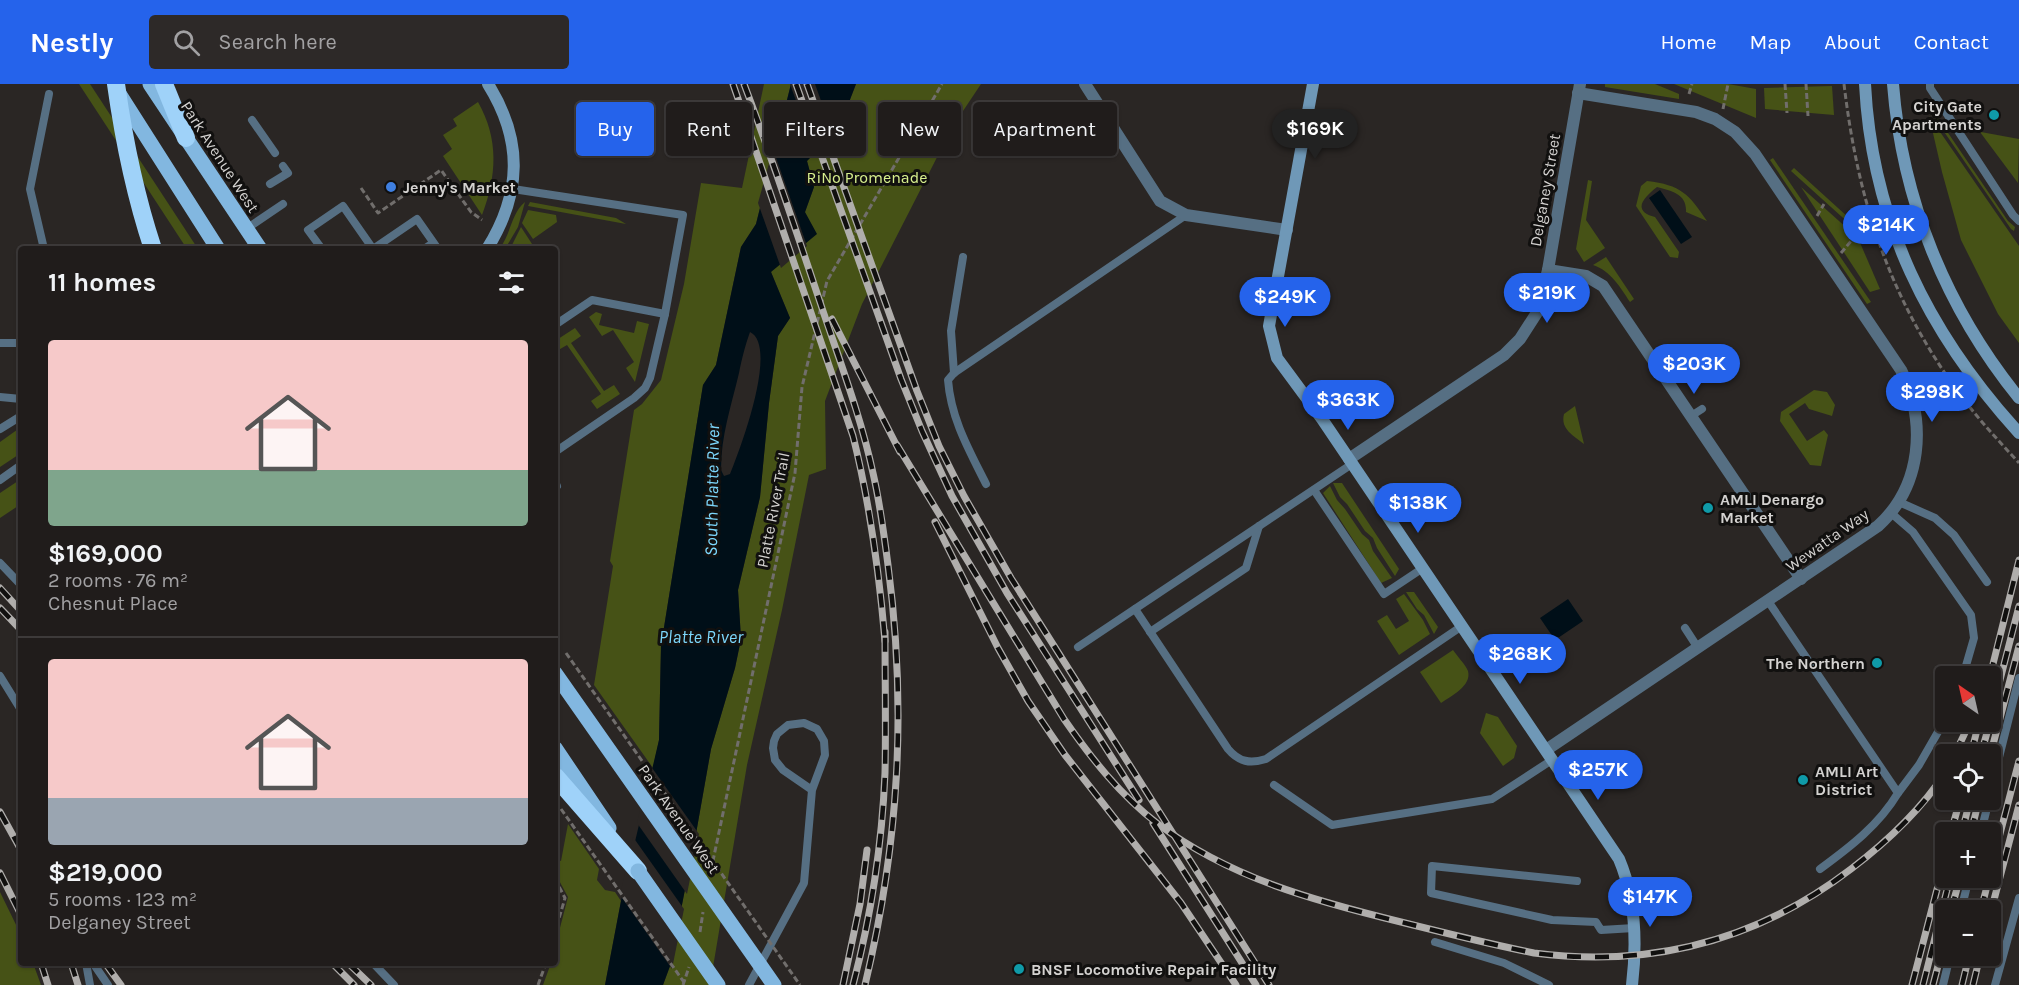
<!DOCTYPE html>
<meta charset="utf-8">
<style>
:root{--surface:#201c1b;--page:#2d2928;--text:#f1f3f6;--muted:#a2a1a3;--line:#3d3a3a;--accent:#2563eb}
body{margin:0;font-family:Karla,sans-serif;background:var(--page);color:var(--text);height:100vh;display:flex;flex-direction:column;font-size:22px;white-space:nowrap}
*{box-sizing:border-box;margin:0}
p{font-size:20px;color:var(--muted)}
.icon{flex:none;width:33px;height:33px;fill:none;stroke:currentColor;stroke-width:2;stroke-linecap:round;stroke-linejoin:round}
.map{position:relative;flex:1;overflow:hidden}
.side{position:absolute;left:18px;top:162px;width:540px;height:720px;display:flex;flex-direction:column;background:var(--surface);border-radius:6px;box-shadow:0 2px 4px #0004,0 0 0 2px var(--line)}
.side>*{flex:none}
.top-card{position:absolute;left:576px;top:18px;width:570px;height:54px;display:flex;gap:12px}
.needle{width:39px;rotate:326deg}
.buttons{position:absolute;left:1935px;top:582px;display:grid;gap:12px}
.buttons a{display:grid;place-items:center;width:66px;height:66px;border-radius:6px;background:var(--surface);box-shadow:0 2px 4px #0004,0 0 0 2px var(--line);font-size:30px}
.price{position:absolute;translate:-50% -51px;padding:0 14px;border-radius:21px;background:var(--accent);color:#fff;font-size:20px;line-height:39px;filter:drop-shadow(0 2px 3px #0008)}
.price::after{content:'';position:absolute;left:50%;top:36px;width:18px;height:14px;margin-left:-9px;background:inherit;clip-path:polygon(0 0,100% 0,50% 100%)}
.price.current{background:#222;color:#fff}
ul{padding:0;list-style:none}
li{display:grid;align-content:center;gap:12px;height:318px;padding:0 30px}
li+li{border-top:2px solid var(--line)}
li span{display:grid;place-items:center;height:186px;border-radius:6px;color:#555}
li>.icon{margin-inline-start:auto}
span .icon{width:108px;height:108px;fill:#fffc;stroke-width:1}
li b{font-size:26px}
h2{display:flex;justify-content:space-between;align-items:center;height:72px;padding:0 30px;font-size:26px}
.tag{padding:0 21px;border-radius:6px;background:var(--surface);box-shadow:0 2px 4px #0004,0 0 0 2px var(--line);font-size:21px;line-height:54px}
.tag.current{background:var(--accent);color:#fff}
header{display:flex;align-items:center;gap:36px;box-sizing:border-box;height:84px;padding:0 30px;background:var(--accent);color:#fff}
header strong{font-size:28px}
nav{display:flex;gap:33px;margin-inline-start:auto;font-size:21px}
.search{width:420px;height:54px;background:var(--page);display:flex;align-items:center;gap:15px;box-sizing:border-box;padding:0 21px;border-radius:6px;color:var(--muted);font-size:22px}
.map>svg:first-child{display:block}
</style>
<header>
<strong>Nestly</strong>
<div class="search"><svg class="icon" aria-label="search" viewBox="0 0 24 24"><circle cx="10" cy="10" r="6"/><path d="M15 15l6 6"/></svg>Search here</div>
<nav><a>Home</a><a>Map</a><a>About</a><a>Contact</a></nav>
</header>
<div class="map">
<svg width="2019" height="901" viewBox="0 0 2019 901">
<rect width="100%" height="100%" fill="#2a2624"/>
<g fill="#465216">
<polygon points="79,0 90,0 198,165 187,165"/>
<polygon points="764,0 791,0 756,140 741,163 716,281 703,301 661,562 659,656 653,684 594,601 613,482 610,477 634,326 642,320 661,296 684,200 701,99 742,104"/>
<polygon points="856,0 981,0 953,42 862,220 825,317 826,385 809,391 782,526 747,681 710,901 663,901 670,882 697,744 711,665 735,584 741,555 738,506 760,413 769,319 778,252 790,234 771,188 805,128 814,103 807,77 839,44"/>
<polygon points="1605,0 1655,0 1679,10 1679,15 1605,3"/>
<polygon points="1674,0 1728,0 1756,5 1756,34"/>
<polygon points="1832,2 1834,31 1765,25 1764,4"/>
<path d="M478,18C499,55 497,92 482,131L443,72L452,65L443,51L457,42L453,35Z"/>
<polygon points="1929,21 2008,137 2015,143 2014,147 2011,145 1927,23"/>
<polygon points="1929,32 2019,162 2019,259 1998,230 1961,156 1942,88"/>
<polygon points="1981,48 2019,55 2018,99 1980,48"/>
<polygon points="1773,74 1871,218 1867,220 1770,76"/>
<polygon points="1794,84 1860,144 1862,151 1791,87"/>
<polygon points="1588,96 1592,97 1586,136 1605,164 1584,178 1576,165"/>
<path d="M1647,97C1681,101 1689,110 1707,137L1686,128C1687,110 1672,107 1657,103C1644,113 1631,127 1655,133L1679,168L1678,174L1670,173L1636,122L1641,102Z"/>
<polygon points="1801,103 1858,154 1880,205 1870,208"/>
<path d="M525,118L518,143L505,165H499C511,151 511,129 525,118Z"/>
<polygon points="530,118 616,134 626,140 528,122"/>
<polygon points="528,126 556,131 557,138 533,155 522,139"/>
<polygon points="521,143 534,163 532,165 510,165"/>
<path d="M1606,173L1634,215L1630,218C1620,203 1611,187 1593,181Z"/>
<polygon points="596,228 602,230 599,241 634,249 637,237 649,240 635,298 626,284 634,278 613,246 602,252 589,233"/>
<polygon points="575,244 581,252 571,259 604,307 614,301 620,310 597,325 591,317 601,310 567,261 555,268 555,257"/>
<polygon points="1814,306 1827,308 1835,321 1832,332 1809,325 1805,319 1789,330 1807,357 1824,346 1828,351 1821,382 1810,381 1780,337 1781,328"/>
<path d="M1575,322L1584,360C1574,352 1560,345 1564,330Z"/>
<polygon points="21,343 21,369 0,383 0,358"/>
<polygon points="21,395 21,420 0,434 0,409"/>
<polygon points="1333,399 1342,399 1399,485 1395,492 1377,464 1373,454 1365,447 1347,420 1340,413"/>
<polygon points="1330,402 1337,416 1345,425 1362,450 1369,456 1373,467 1392,494 1381,499 1323,409"/>
<polygon points="1406,508 1414,508 1438,543 1434,550 1424,531 1417,525"/>
<polygon points="1404,510 1423,536 1430,550 1399,571 1377,537 1387,531 1396,545 1409,537 1396,515"/>
<path d="M1453,566C1457,572 1465,580 1468,587C1472,602 1451,612 1441,619L1420,588Z"/>
<polygon points="1486,629 1498,633 1517,662 1514,674 1503,682 1480,649"/>
<polygon points="568,740 599,785 597,796 605,806 615,808 621,817 605,901 543,901 551,879 555,879 555,863 568,813 555,789 555,775 561,777"/>
<polygon points="0,808 21,851 21,879 33,879 41,901 0,901"/>
</g>
<g fill="#000f18" fill-rule="evenodd">
<path d="M791,0H856L839,44L807,77L814,103L805,128L817,150L771,188L790,234L778,252L769,319L760,413L738,506L741,555L735,584L711,665L697,744L670,882L663,901H605L621,817L659,656L661,562L703,301L716,281L741,163L756,140ZM750,248C779,262 740,366 730,390L724,392L721,386C721,351 731,323 739,289C742,274 745,262 750,248Z"/>
<polygon points="1660,106 1692,153 1681,160 1649,114"/>
<polygon points="1568,515 1583,537 1555,556 1540,534"/>
</g>
<g fill="#2a2624">
<polygon points="790,0 815,0 834,53 816,72"/>
<polygon points="773,65 807,162 781,184 758,119"/>
<polygon points="650,681 699,750 687,810 637,739"/>
<polygon points="633,753 684,825 672,885 620,811"/>
</g>
<g fill="none" stroke-linecap="round" stroke-linejoin="round">
<g stroke="#716e6c" stroke-width="3" stroke-dasharray="6 3" stroke-linecap="butt">
<polyline points="1785,0 1787,29"/>
<polyline points="1806,0 1808,32"/>
<path d="M1844,0C1858,118 1890,217 1962,313C1979,336 1999,357 2019,379"/>
<polyline points="1689,10 1692,0"/>
<polyline points="1723,25 1728,0"/>
<polyline points="361,104 378,129 441,86 471,128 482,136"/>
<polyline points="1817,132 1824,120"/>
<polyline points="1841,169 1857,150"/>
<polyline points="711,786 795,389 802,303 827,197 942,0"/>
<polyline points="555,795 565,814 555,848"/>
<polyline points="700,848 703,828"/>
<polyline points="538,901 546,879"/>
<polyline points="683,901 689,883"/>
</g>
<g stroke="#566f83" stroke-width="8">
<polyline points="1930,0 1930,4 2013,131 2019,137"/>
<polyline points="252,36 275,69"/>
<polyline points="270,100 288,89 283,82"/>
<polyline points="513,105 683,131 665,230 592,216 555,241"/>
<polyline points="246,145 283,120"/>
<polyline points="44,165 30,105 49,10"/>
<polyline points="322,165 308,146 343,122 373,165"/>
<polyline points="373,165 417,135 438,165"/>
<polyline points="424,165 433,159"/>
<polyline points="0,259 21,259"/>
<polyline points="954,289 951,247 963,173"/>
<polyline points="1666,295 1677,288"/>
<polyline points="0,313 21,315"/>
<polyline points="1691,332 1702,325"/>
<polyline points="0,345 21,332"/>
<polyline points="555,368 634,314 645,304 650,294 665,230"/>
<polyline points="0,396 21,381"/>
<polyline points="555,398 557,402"/>
<path d="M986,400C969,366 951,335 948,296L954,289L1186,131"/>
<polyline points="1314,406 1384,510 1423,484"/>
<polyline points="1899,418 1935,434 1954,451 1987,498"/>
<polyline points="1891,429 1913,448 1971,531 1974,554 1963,592"/>
<polyline points="0,479 21,501"/>
<path d="M1768,517L1898,709C1879,741 1850,763 1820,785"/>
<path d="M1135,525L1228,665C1239,678 1250,680 1266,675L1462,542"/>
<polyline points="1685,544 1698,564"/>
<polyline points="1150,548 1246,484 1259,442"/>
<polyline points="1078,563 1352,380"/>
<polyline points="0,592 21,626"/>
<polyline points="1274,701 1332,741 1492,715 1552,676"/>
<polyline points="1898,709 1919,681 1946,634"/>
<polyline points="1990,709 2019,594"/>
<polyline points="1981,748 1989,716"/>
<polyline points="1577,797 1432,782 1431,809 1552,836 1596,838 1601,846 1634,844"/>
<polyline points="1961,826 1969,794"/>
<polyline points="1435,858 1504,879 1549,901"/>
<polyline points="86,879 90,901"/>
<polyline points="93,879 108,901"/>
<polyline points="373,879 394,901"/>
<polyline points="749,901 804,799 812,706 825,671 824,657 817,645 804,639 788,641 777,650 774,657 773,664 775,676 783,686 812,706"/>
<polyline points="1943,901 1950,872"/>
<polyline points="1995,901 2019,814"/>
</g>
<g stroke="#566f83" stroke-width="12">
<polyline points="1085,0 1160,117 1186,131 1287,146"/>
<polyline points="1548,186 1586,192 1603,202 1801,495"/>
<polyline points="1349,375 1504,271 1520,255 1538,227 1548,186 1580,0"/>
<path d="M1546,666L1878,442C1922,402 1927,338 1901,286L1755,70L1735,48L1715,35L1696,28L1578,9"/>
</g>
<g stroke="#6f98b7" stroke-width="12">
<path d="M1313,0L1269,242L1277,274L1322,335L1619,775C1636,815 1637,859 1632,901"/>
<path d="M1865,0C1872,137 1928,249 2019,349"/>
<path d="M1893,0C1902,116 1946,224 2019,314"/>
<path d="M487,165C522,109 523,56 488,0"/>
</g>
<g stroke="#82b7e0" stroke-width="15">
<polyline points="150,0 260,165"/>
<polyline points="118,8 218,165"/>
<polyline points="555,664 609,744"/>
</g>
<g stroke="#9fd2f9" stroke-width="18">
<polyline points="164,0 186,54"/>
<polyline points="555,692 638,787"/>
</g>
<defs>
<g id="rail">
<path d="M733,0L853,352C870,420 879,487 885,557"/>
<path d="M744,0C772,74 797,149 822,224C840,278 861,333 873,389C880,419 884,450 888,481C907,625 899,759 865,901"/>
<polyline points="796,0 901,295 922,347 952,412 1007,509 1139,716"/>
<polyline points="807,0 917,307 939,362 964,412 1011,494 1269,901"/>
<polyline points="832,235 900,368"/>
<path d="M897,361L1064,635C1091,674 1120,711 1158,740C1230,794 1315,817 1401,838C1445,849 1489,860 1534,869C1651,884 1757,857 1851,785C1888,757 1920,727 1946,688"/>
<polyline points="935,438 998,564 1028,617 1065,671 1181,819 1236,901"/>
<polyline points="0,504 21,527"/>
<polyline points="0,524 21,546"/>
<polyline points="1990,592 2019,476"/>
<polyline points="1990,635 2019,522"/>
<polyline points="1955,670 1970,638"/>
<polyline points="1971,670 1979,638"/>
<polyline points="1981,670 1990,638"/>
<polyline points="1990,672 2019,562"/>
<polyline points="0,728 21,766"/>
<polyline points="1153,739 1256,901"/>
<polyline points="1951,748 1960,716"/>
<polyline points="1962,748 1970,716"/>
<polyline points="1971,748 1979,716"/>
<polyline points="1990,788 2019,677"/>
<polyline points="0,789 21,831"/>
<polyline points="1951,826 1960,794"/>
<polyline points="1981,826 1989,794"/>
<polyline points="1990,831 2019,721"/>
<polyline points="41,879 48,901"/>
<polyline points="71,879 78,901"/>
<polyline points="105,879 121,901"/>
<polyline points="332,879 354,901"/>
<polyline points="348,879 371,901"/>
<polyline points="843,901 860,820 867,766"/>
<path d="M853,901C871,832 882,761 885,689C886,642 885,595 885,548"/>
<polyline points="1912,901 1946,771"/>
<polyline points="1923,901 1950,794"/>
<polyline points="1933,901 1946,851"/>
<polyline points="1962,901 1969,872"/>
<polyline points="1973,901 1980,872"/>
</g>
</defs>
<use href="#rail" stroke="#b0aeac" stroke-width="7"/>
<use href="#rail" stroke="#11100f" stroke-width="4.5" stroke-dasharray="14" stroke-linecap="butt"/>
<g stroke="#716e6c" stroke-width="3" stroke-dasharray="6 3" stroke-linecap="butt">
<polyline points="566,569 800,901"/>
<polyline points="561,725 686,901"/>
</g>
<g stroke="#82b7e0" stroke-width="15">
<polyline points="555,589 774,901"/>
<polyline points="638,787 718,901"/>
</g>
<path stroke="#9fd2f9" stroke-width="18" d="M116,0C124,57 135,111 153,165"/>
</g>
<g fill="#0f9aa8" stroke="#11100f" stroke-width="2">
<circle cx="1994" cy="31" r="6"/>
<circle cx="1708" cy="424" r="6"/>
<circle cx="1877" cy="579" r="6"/>
<circle cx="1803" cy="696" r="6"/>
<circle cx="1019" cy="885" r="6"/>
</g>
<circle fill="#3f7fe0" stroke="#11100f" stroke-width="2" cx="391" cy="103" r="6"/>
<g text-anchor="middle" dominant-baseline="central" stroke-width="6" stroke-linejoin="round" paint-order="stroke">
<g font-size="16" font-weight="bold" fill="#d4d2d0" stroke="#11100f" text-anchor="start">
<text x="1982" y="22" text-anchor="end">City Gate<tspan x="1982" dy="18">Apartments</tspan></text>
<text x="403" y="103">Jenny's Market</text>
<text x="1720" y="415">AMLI Denargo<tspan x="1720" dy="18">Market</tspan></text>
<text x="1865" y="579" text-anchor="end">The Northern</text>
<text x="1815" y="687">AMLI Art<tspan x="1815" dy="18">District</tspan></text>
<text x="1031" y="885">BNSF Locomotive Repair Facility</text>
</g>
<g font-size="16" fill="#d4d2d0" stroke="#11100f">
<text transform="translate(220 73) rotate(57)">Park Avenue West</text>
<text transform="translate(1545 106) rotate(-80)">Delganey Street</text>
<text transform="translate(773 426) rotate(-79)">Platte River Trail</text>
<text transform="translate(1827 456) rotate(-35)">Wewatta Way</text>
<text transform="translate(679 735) rotate(55)">Park Avenue West</text>
</g>
<g font-size="16" fill="#d8f08e" stroke="#11100f">
<text x="867" y="93">RiNo Promenade</text>
</g>
<g font-size="18" font-style="italic" fill="#7cd6fb" stroke="#11100f">
<text transform="translate(712 406) rotate(-89)">South Platte River</text>
<text x="701" y="553">Platte River</text>
</g>
</g>
</svg>
<div class="buttons">
<a><svg class="needle" viewBox="-14 -14 28 28"><path d="M0-13l5 13h-10z" fill="#e53935"/><path d="M0 13l5-13h-10z" fill="#a2a1a3"/></svg></a>
<a><svg class="icon" aria-label="locate" viewBox="0 0 24 24"><circle cx="12" cy="12" r="6"/><path d="M12 2v4M12 18v4M2 12h4M18 12h4"/></svg></a>
<a>+</a>
<a>−</a>
</div>
<b class="price current" style="left:1315px;top:76px">$169K</b>
<b class="price" style="left:1886px;top:172px">$214K</b>
<b class="price" style="left:1547px;top:240px">$219K</b>
<b class="price" style="left:1285px;top:244px">$249K</b>
<b class="price" style="left:1694px;top:311px">$203K</b>
<b class="price" style="left:1932px;top:339px">$298K</b>
<b class="price" style="left:1348px;top:347px">$363K</b>
<b class="price" style="left:1418px;top:450px">$138K</b>
<b class="price" style="left:1520px;top:601px">$268K</b>
<b class="price" style="left:1598px;top:717px">$257K</b>
<b class="price" style="left:1650px;top:844px">$147K</b>
<div class="top-card">
<a class="tag current">Buy</a>
<a class="tag">Rent</a>
<a class="tag">Filters</a>
<a class="tag">New</a>
<a class="tag">Apartment</a>
</div>
<section class="side">
<h2>11 homes<svg class="icon" aria-label="filters" viewBox="0 0 24 24"><path d="M4 7h16M4 17h16"/><circle cx="9" cy="7" r="2"/><circle cx="15" cy="17" r="2"/></svg></h2>
<ul>
<li><span style="background:linear-gradient(#f6c9c9 70%,#7fa58c 0)"><svg class="icon" aria-label="home" viewBox="0 0 24 24"><path d="M3 11l9-7 9 7M6 9v11h12V9"/></svg></span><div><b>$169,000</b><p>2 rooms · 76 m²</p><p>Chesnut Place</p></div></li>
<li><span style="background:linear-gradient(#f6c9c9 75%,#9aa5b1 0)"><svg class="icon" aria-label="home" viewBox="0 0 24 24"><path d="M3 11l9-7 9 7M6 9v11h12V9"/></svg></span><div><b>$219,000</b><p>5 rooms · 123 m²</p><p>Delganey Street</p></div></li>
</ul>
</section>
</div>
